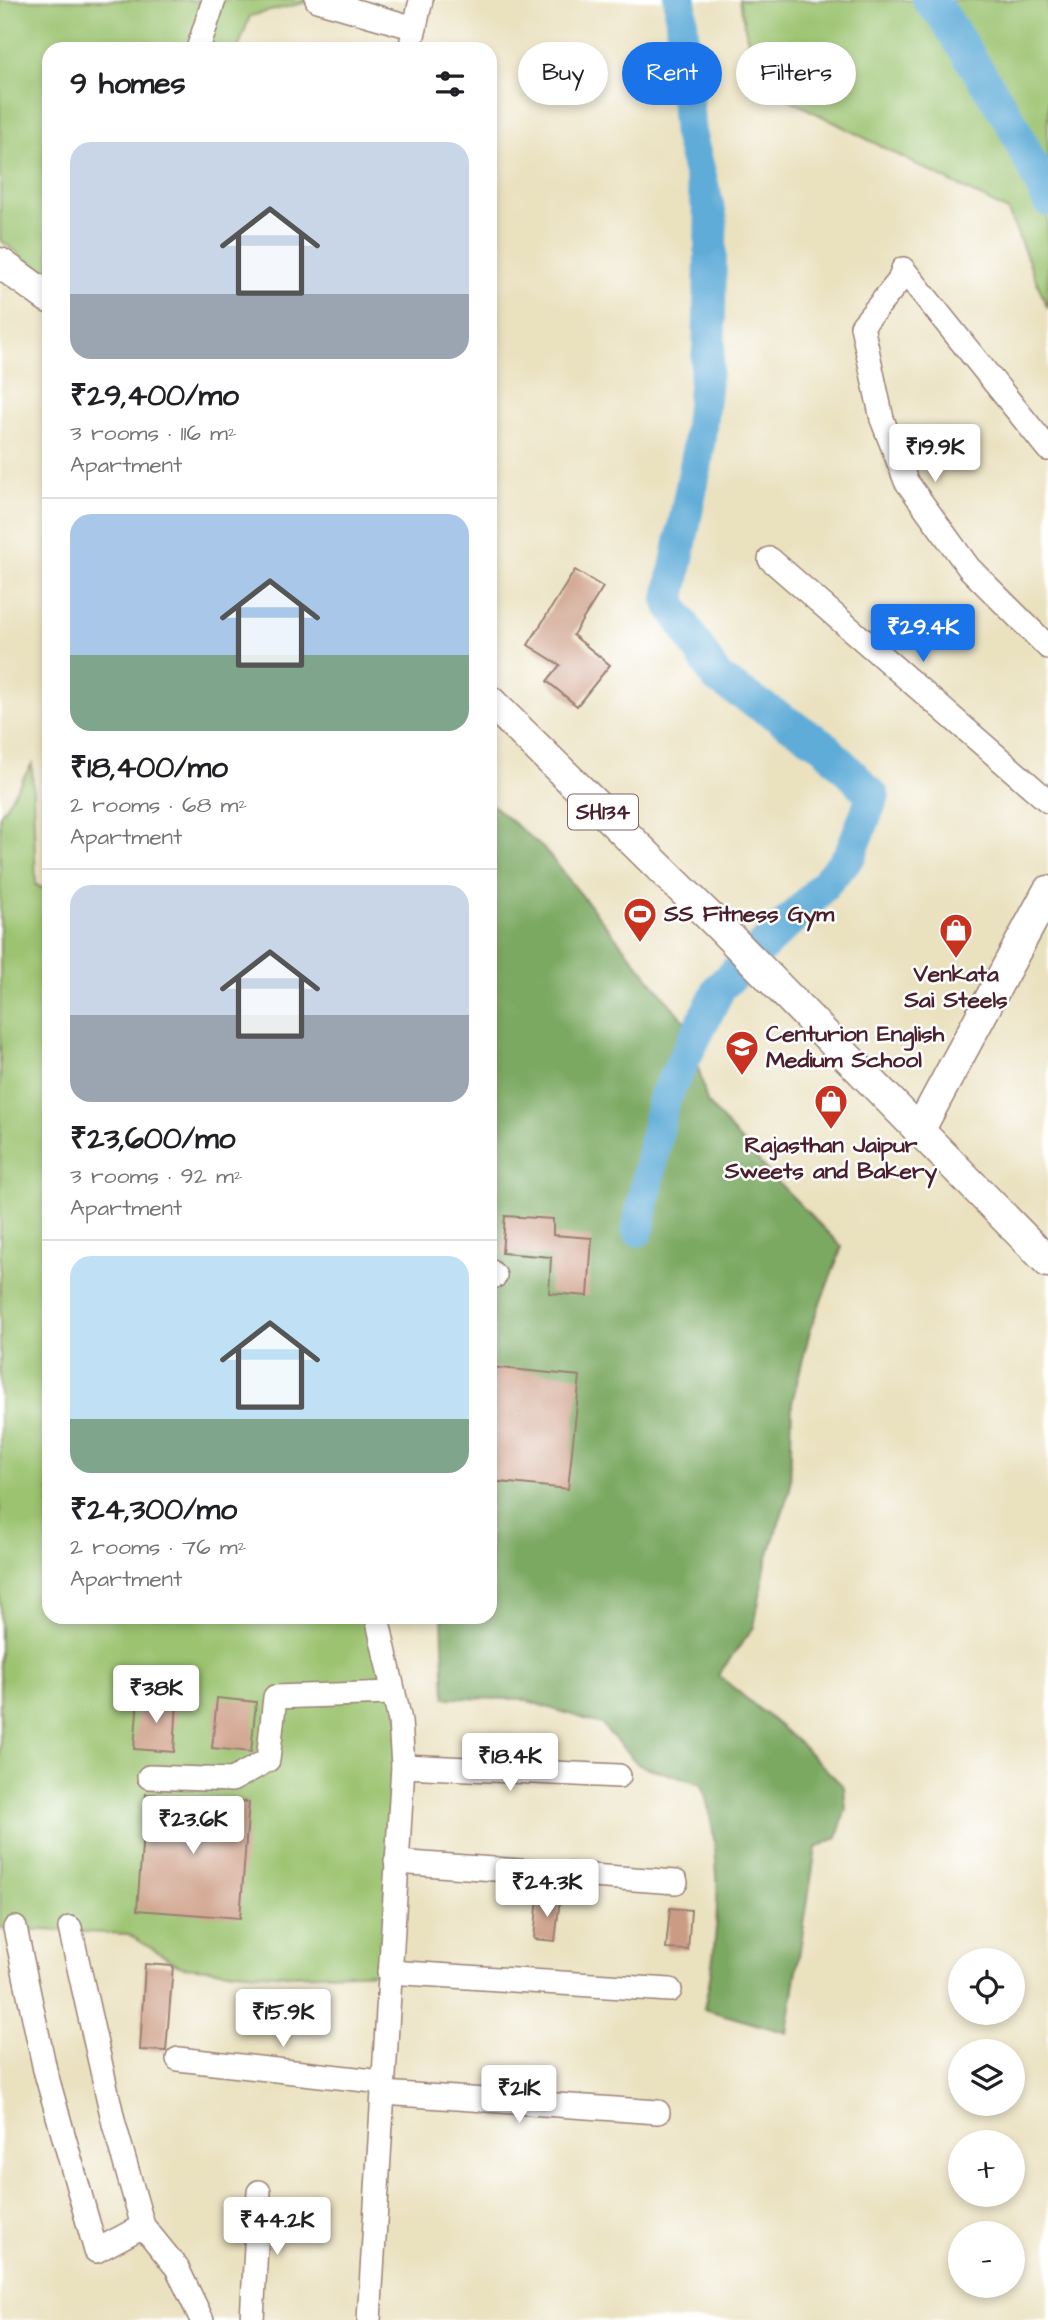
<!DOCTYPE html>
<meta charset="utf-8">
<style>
:root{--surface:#fff;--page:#f2f2f2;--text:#202124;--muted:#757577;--line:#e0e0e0;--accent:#1a73e8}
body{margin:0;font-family:"Architects Daughter",sans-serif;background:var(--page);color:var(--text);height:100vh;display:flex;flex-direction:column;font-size:26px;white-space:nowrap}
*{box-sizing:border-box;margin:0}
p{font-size:23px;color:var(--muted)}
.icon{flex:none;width:38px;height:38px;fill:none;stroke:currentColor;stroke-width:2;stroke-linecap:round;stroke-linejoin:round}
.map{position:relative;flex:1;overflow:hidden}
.side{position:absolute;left:42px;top:42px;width:455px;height:1582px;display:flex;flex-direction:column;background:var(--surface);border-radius:21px;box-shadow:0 4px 10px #0003}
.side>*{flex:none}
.guide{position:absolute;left:518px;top:42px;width:424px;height:63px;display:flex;gap:14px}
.fabs{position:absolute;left:948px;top:1948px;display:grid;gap:14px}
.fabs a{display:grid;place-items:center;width:77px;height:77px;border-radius:50%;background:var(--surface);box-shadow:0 4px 10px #0003;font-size:35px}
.price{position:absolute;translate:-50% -60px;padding:0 16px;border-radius:7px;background:#fff;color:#222;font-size:23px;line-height:46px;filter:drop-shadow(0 2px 4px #0008)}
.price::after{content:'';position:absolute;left:50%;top:42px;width:21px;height:16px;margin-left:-10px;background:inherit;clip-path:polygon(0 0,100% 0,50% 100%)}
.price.active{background:var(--accent);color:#fff}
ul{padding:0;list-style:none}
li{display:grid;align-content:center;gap:14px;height:371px;padding:0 28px}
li+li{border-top:2px solid var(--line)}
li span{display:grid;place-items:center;height:217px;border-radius:21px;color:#555}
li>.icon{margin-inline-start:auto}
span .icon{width:126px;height:126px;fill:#fffc;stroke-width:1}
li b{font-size:30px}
h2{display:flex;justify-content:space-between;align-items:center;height:84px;padding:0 28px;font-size:30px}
.chip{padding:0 24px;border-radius:32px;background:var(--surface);box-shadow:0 4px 10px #0003;font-size:24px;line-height:63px}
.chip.active{background:var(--accent);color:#fff}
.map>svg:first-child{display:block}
</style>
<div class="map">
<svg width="1048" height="2320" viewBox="0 0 1048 2320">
<rect width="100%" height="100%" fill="#fff"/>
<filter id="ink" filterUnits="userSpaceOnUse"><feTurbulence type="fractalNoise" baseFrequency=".0143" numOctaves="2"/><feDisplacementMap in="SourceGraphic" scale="14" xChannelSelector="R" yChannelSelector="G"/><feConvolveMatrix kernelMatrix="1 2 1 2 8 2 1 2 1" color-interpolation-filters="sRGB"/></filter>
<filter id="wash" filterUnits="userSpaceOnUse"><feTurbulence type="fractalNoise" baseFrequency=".00686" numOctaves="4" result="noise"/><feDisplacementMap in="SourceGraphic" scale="28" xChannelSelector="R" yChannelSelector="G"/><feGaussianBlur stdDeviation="1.57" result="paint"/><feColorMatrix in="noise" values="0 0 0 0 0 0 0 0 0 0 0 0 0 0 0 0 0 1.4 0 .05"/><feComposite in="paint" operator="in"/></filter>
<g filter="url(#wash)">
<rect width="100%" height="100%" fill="#eae1bf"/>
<g fill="#9bc36f" stroke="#72714d" stroke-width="2">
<polygon points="0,0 315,0 250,16 238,49 49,49 49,276 0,240"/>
<polygon points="739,0 1048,0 1048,309 1008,211 757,83"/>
<polygon points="32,764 36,885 49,891 49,1617 377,1617 400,1721 389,1972 288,1975 182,1967 128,1934 0,1928 0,815"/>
</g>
<path fill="#7ca962" stroke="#636446" stroke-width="2" d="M490,803L544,849L688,1026L707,1102L767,1171L842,1247L811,1327L792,1402L790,1489L766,1563L754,1627L718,1675L793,1737L844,1787L846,1809L837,1837L816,1848L787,2033L704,2009C720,1937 724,1855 702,1784L639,1765L601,1724L521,1699L445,1698L442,1617H490Z"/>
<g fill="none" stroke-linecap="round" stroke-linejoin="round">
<g stroke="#5facd8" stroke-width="33">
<polyline points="928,0 942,14 1011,122 1048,200"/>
<polyline points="638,1230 663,1101 720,987 808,903 850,855 873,796 823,745 717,678 669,601 697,459 709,345 711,219 689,131 680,0"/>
</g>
</g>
<g id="blocks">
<g fill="#cc9b83">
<polygon points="575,570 603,587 573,635 610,665 577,706 547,681 560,665 528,645"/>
<polygon points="505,1216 553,1219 553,1235 592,1238 588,1296 549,1293 551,1257 502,1253"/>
<polygon points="490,1367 580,1376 568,1489 490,1481"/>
<polygon points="138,1698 177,1700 174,1752 134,1749"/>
<polygon points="217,1698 256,1702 251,1752 212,1748"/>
<polygon points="146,1794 249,1802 240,1918 137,1910"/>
<polygon points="538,1897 560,1899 555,1941 534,1939"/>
<polygon points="670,1908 691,1910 688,1950 666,1949"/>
<polygon points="145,1964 173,1966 166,2051 140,2050"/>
</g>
</g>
</g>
<g filter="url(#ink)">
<use href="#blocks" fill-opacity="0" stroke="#9a8075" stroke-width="2"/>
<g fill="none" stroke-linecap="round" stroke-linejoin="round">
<defs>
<g id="minor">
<polyline points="317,0 415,28"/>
<polyline points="198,49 214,0"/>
<polyline points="410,49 421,0"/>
<polyline points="1048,449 903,269 899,281 862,326 882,419 906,481 969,568 1048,647"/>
<polyline points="770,559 1048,801"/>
<polyline points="490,1271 495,1276"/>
<polyline points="403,1766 619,1776"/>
<polyline points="149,1777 232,1780 268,1760 275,1697 392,1693"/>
<polyline points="396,1862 676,1882"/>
<polyline points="15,1928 45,2070 96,2251 143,2226"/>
<polyline points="70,1928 114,2124 143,2226 177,2268 202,2320"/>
<polyline points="389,1972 670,1990"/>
<polyline points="178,2059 383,2082"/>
<polyline points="383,2093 658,2112"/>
<polyline points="252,2320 259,2192"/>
<polyline points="369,2320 403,1766 400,1721 377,1617"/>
</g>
<g id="major">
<polyline points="0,263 49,298"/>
<polyline points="490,701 716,923 1048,1262"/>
<polyline points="919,1131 1048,891"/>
</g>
</defs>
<use href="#minor" stroke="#9a8075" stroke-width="26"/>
<use href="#major" stroke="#9a8075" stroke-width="33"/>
<use href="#minor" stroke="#fff" stroke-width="23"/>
<use href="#major" stroke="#fff" stroke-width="30"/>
</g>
</g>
<defs>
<symbol id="stadium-pin" viewBox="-11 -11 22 30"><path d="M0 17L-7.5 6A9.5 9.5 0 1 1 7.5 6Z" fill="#c8321e" stroke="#fff"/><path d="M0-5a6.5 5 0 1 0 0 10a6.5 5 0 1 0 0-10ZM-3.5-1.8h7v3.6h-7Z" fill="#fff"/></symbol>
<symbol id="shop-pin" viewBox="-11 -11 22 30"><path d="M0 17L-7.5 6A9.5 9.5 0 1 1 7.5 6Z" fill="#c8321e" stroke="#fff"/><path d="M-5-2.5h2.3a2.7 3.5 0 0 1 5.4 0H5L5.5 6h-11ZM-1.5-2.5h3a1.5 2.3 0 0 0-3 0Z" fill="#fff"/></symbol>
<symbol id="school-pin" viewBox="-11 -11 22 30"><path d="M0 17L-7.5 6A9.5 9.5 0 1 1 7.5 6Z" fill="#c8321e" stroke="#fff"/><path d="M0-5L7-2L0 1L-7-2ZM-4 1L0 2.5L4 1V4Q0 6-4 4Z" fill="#fff"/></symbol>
</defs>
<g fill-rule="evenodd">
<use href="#stadium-pin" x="621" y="895" width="38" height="52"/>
<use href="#shop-pin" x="937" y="911" width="38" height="52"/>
<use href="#school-pin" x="723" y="1028" width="38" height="52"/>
<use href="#shop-pin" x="812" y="1082" width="38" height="52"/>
</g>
<g text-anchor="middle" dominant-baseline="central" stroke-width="5" stroke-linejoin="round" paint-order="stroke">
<rect fill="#fff" stroke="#80626b" stroke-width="2" x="568" y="794.5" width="70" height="35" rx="5"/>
<g font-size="21" font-weight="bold" fill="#4a1f2b">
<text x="603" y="812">SH134</text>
</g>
<g font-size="23" font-weight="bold" fill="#4a1f2b" stroke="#fff" text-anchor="start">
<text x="664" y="914">SS Fitness Gym</text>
<text x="956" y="974" text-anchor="middle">Venkata<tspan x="956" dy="26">Sai Steels</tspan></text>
<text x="766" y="1034">Centurion English<tspan x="766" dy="26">Medium School</tspan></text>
<text x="831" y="1145" text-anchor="middle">Rajasthan Jaipur<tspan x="831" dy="26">Sweets and Bakery</tspan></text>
</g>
</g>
</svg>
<div class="fabs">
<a><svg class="icon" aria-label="locate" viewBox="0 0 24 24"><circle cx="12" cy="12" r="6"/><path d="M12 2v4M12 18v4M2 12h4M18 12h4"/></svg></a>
<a><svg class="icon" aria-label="layers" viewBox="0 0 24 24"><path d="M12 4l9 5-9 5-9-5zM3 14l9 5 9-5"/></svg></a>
<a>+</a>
<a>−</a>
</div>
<b class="price" style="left:935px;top:484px">₹19.9K</b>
<b class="price active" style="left:923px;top:664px">₹29.4K</b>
<b class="price" style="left:156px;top:1725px">₹38K</b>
<b class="price" style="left:510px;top:1793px">₹18.4K</b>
<b class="price" style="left:193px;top:1856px">₹23.6K</b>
<b class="price" style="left:547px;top:1919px">₹24.3K</b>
<b class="price" style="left:283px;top:2049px">₹15.9K</b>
<b class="price" style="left:519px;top:2125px">₹21K</b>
<b class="price" style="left:277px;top:2257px">₹44.2K</b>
<div class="guide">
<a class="chip">Buy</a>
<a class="chip active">Rent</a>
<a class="chip">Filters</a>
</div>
<section class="side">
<h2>9 homes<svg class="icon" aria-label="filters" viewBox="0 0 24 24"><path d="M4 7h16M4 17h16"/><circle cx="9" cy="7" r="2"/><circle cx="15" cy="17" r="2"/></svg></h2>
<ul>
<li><span style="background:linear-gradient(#c9d6e8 70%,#9aa5b1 0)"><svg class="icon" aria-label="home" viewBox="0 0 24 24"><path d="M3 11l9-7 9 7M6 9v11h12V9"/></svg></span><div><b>₹29,400/mo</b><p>3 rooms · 116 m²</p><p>Apartment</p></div></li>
<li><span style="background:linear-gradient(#a9c7e8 65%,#7fa58c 0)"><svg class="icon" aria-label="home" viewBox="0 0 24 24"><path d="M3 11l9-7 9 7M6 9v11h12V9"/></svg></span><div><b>₹18,400/mo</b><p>2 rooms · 68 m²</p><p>Apartment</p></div></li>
<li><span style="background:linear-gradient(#c9d6e8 60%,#9aa5b1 0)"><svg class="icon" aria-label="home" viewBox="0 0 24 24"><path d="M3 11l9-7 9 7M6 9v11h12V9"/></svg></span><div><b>₹23,600/mo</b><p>3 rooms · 92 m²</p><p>Apartment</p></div></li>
<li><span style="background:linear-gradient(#bfe0f5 75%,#7fa58c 0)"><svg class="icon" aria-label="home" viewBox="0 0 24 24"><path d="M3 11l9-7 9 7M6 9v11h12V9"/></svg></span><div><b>₹24,300/mo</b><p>2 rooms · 76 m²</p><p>Apartment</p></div></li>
</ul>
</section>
</div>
